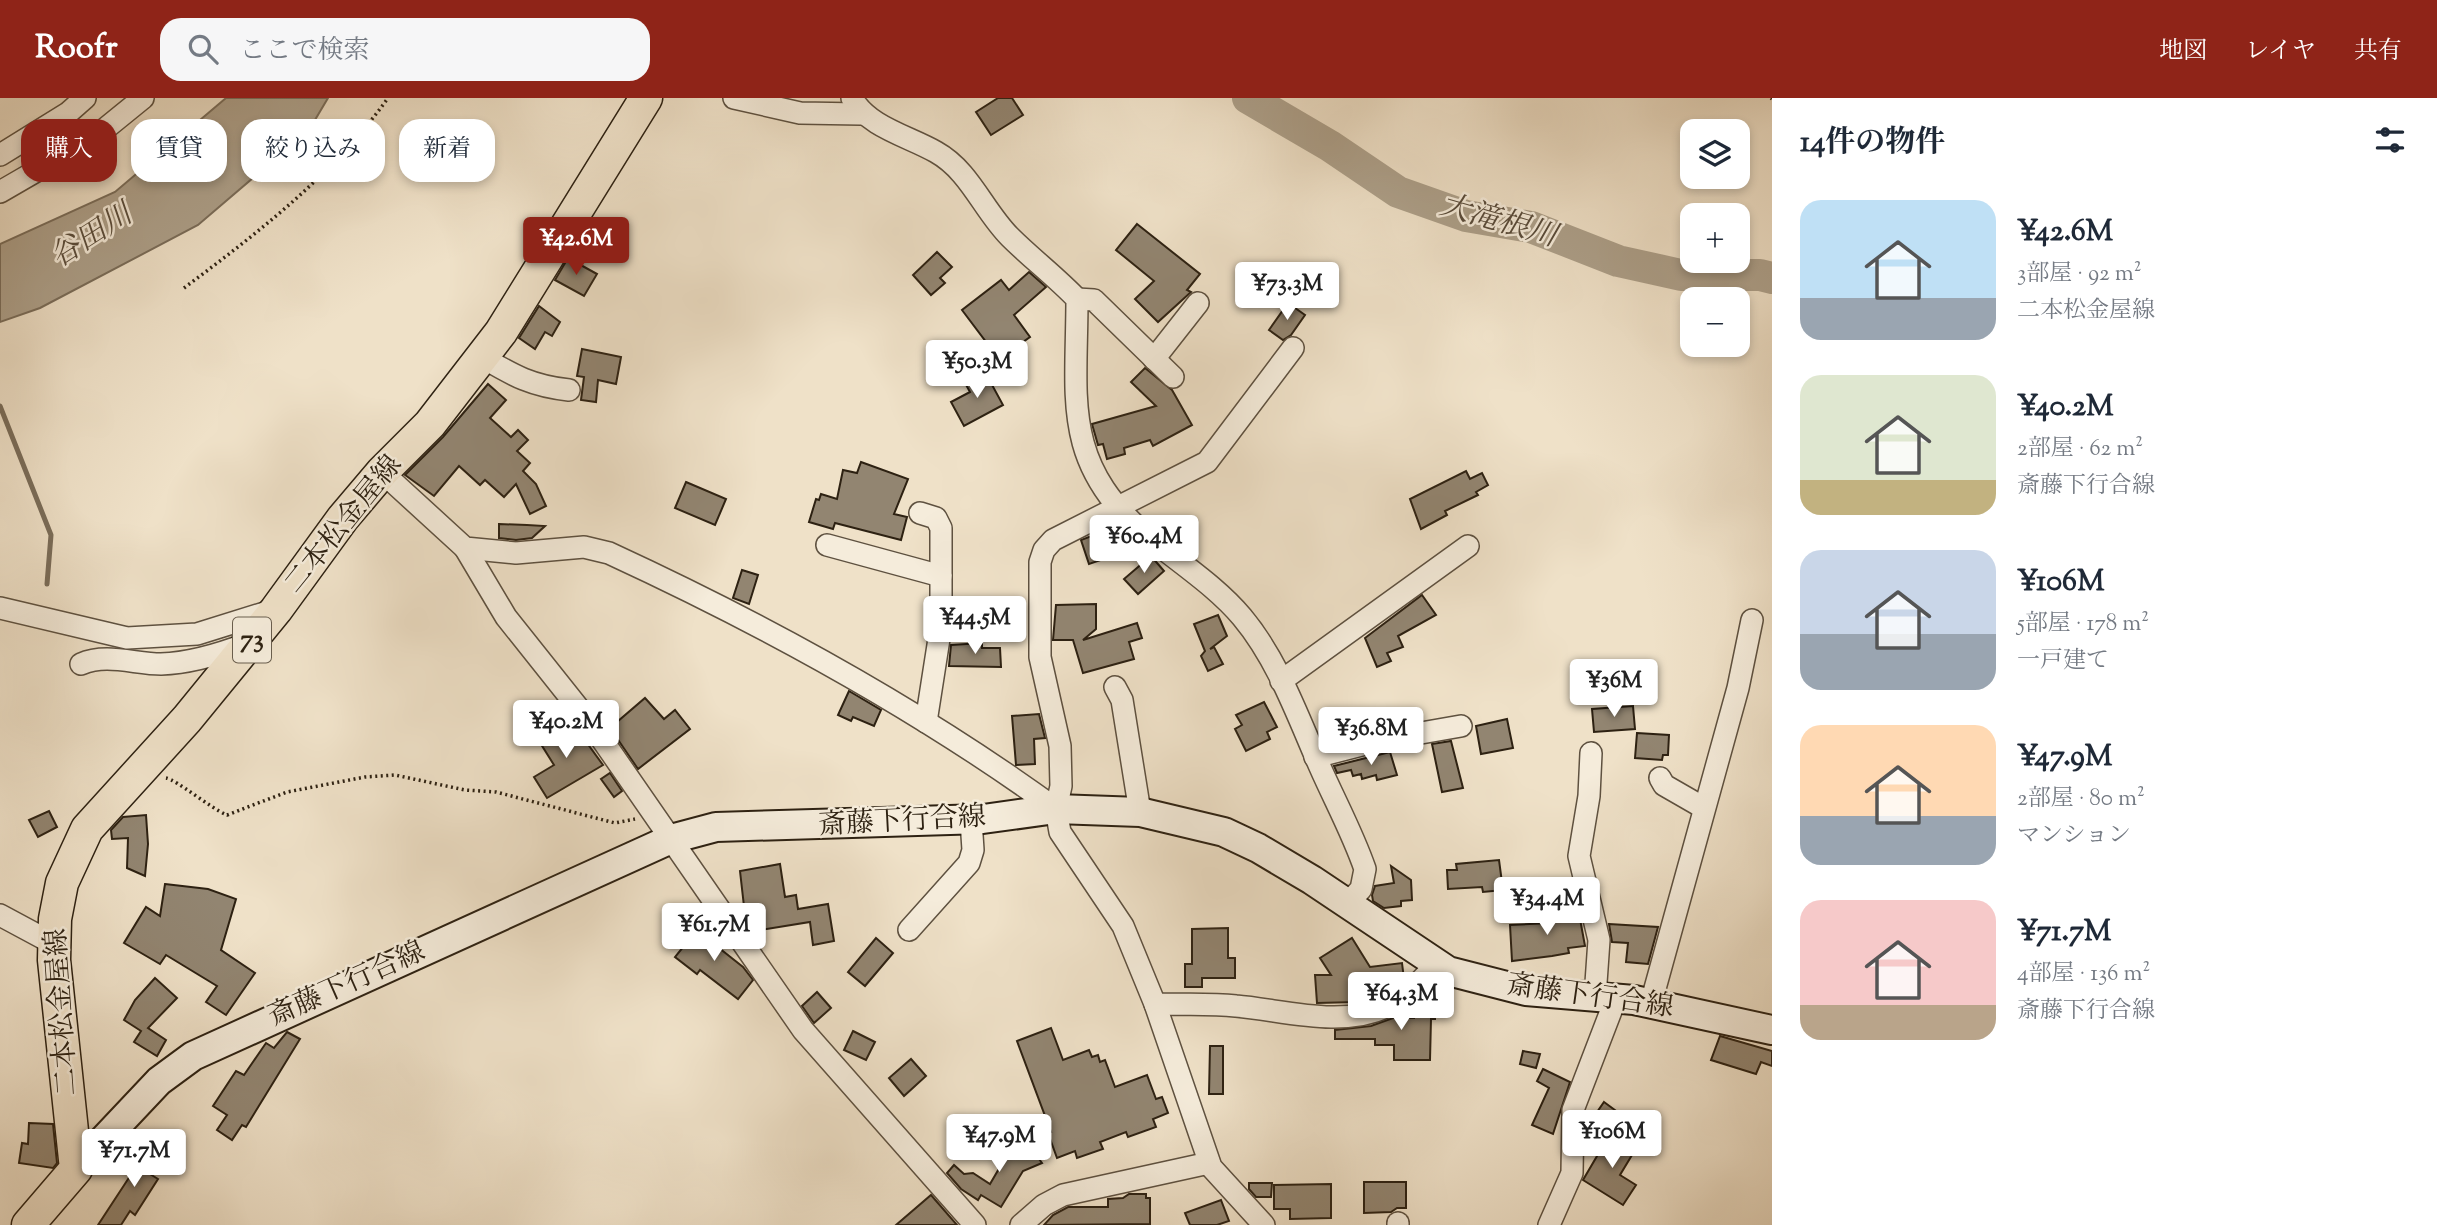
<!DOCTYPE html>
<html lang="ja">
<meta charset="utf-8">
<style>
:root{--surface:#fff;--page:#f6f6f7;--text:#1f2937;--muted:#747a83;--accent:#8f2418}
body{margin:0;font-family:"Sorts Mill Goudy","Noto Serif JP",serif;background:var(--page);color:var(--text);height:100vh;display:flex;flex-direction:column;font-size:26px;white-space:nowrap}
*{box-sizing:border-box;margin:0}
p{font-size:23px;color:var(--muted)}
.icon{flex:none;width:38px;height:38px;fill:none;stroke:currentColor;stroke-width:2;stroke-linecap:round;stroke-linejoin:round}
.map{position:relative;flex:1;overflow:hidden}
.sheet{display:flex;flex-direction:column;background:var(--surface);width:665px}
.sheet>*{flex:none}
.hud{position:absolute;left:21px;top:21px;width:665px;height:63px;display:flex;gap:14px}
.controls{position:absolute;left:1680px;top:21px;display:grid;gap:14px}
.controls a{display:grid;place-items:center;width:70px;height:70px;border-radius:14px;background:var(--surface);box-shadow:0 4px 10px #0003;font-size:35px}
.price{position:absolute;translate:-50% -60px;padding:0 16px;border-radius:7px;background:#fff;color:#222;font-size:23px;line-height:46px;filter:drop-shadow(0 2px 4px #0008)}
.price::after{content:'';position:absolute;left:50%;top:42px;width:21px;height:16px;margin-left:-10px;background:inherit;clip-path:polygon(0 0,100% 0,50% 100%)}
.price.active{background:var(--accent);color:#fff}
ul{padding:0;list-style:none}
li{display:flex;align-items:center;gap:21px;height:175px;padding:0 28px}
li span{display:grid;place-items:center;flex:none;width:196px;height:140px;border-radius:21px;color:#555}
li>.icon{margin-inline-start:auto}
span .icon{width:84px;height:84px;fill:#fffc;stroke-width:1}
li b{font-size:30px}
h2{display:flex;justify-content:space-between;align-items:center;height:84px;padding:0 28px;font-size:30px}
.tag{padding:0 24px;border-radius:21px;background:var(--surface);box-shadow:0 4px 10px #0003;font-size:24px;line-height:63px}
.tag.active{background:var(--accent);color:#fff}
header{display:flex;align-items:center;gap:42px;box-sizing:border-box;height:98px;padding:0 35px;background:var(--accent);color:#fff}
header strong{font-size:33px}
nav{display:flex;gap:38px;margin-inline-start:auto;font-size:24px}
.search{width:490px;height:63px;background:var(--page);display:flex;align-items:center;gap:18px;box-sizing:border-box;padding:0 24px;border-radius:21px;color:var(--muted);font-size:26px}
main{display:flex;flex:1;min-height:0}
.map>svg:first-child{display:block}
</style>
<header>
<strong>Roofr</strong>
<div class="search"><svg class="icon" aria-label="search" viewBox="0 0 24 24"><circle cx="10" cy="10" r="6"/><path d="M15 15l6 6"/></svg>ここで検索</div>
<nav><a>地図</a><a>レイヤ</a><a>共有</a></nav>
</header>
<main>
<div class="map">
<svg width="1772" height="1127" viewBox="0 0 1772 1127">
<rect width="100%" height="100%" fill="#efe1c8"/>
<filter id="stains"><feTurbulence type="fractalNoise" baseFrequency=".00286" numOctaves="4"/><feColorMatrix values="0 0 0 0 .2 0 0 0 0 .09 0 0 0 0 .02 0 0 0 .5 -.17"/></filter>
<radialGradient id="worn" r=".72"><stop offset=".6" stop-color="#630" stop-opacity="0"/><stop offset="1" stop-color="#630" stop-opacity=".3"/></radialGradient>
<polygon fill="#ada08a" stroke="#7a6d5a" stroke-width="2" points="226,0 328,0 309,32 198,127 40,210 0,224 0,146 115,94"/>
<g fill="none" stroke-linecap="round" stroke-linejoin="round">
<polyline stroke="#7a6d5a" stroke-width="5" points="0,308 51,437 47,486"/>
<polyline stroke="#ada08a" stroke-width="32" points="1248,0 1330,48 1398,94 1466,118 1531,129 1618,163 1681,177 1760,177 1772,180"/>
</g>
<g fill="#928571" stroke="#2d2112" stroke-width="2">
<polygon points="998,0 1012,0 1023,17 991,37 976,14"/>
<polygon points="1137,126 1200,176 1187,192 1191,194 1158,224 1135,201 1154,183 1116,152"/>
<polygon points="937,154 952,169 940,180 945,185 931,197 913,177"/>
<polygon points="568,160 597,176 584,198 555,182"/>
<polygon points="1029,174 1046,189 1014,217 1030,239 999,261 962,212 1001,182 1009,192"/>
<polygon points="1288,205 1305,217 1291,237 1283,242 1269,232"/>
<polygon points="539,208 560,224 552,238 545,234 535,251 519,240"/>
<polygon points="582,251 621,259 616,286 598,282 596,304 581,302 584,279 577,278"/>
<polygon points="1145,270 1172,292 1192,327 1153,348 1150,342 1124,350 1125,356 1107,361 1103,346 1098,347 1092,326 1156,308 1131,284"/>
<polygon points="985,274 1003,307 964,328 951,304 970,294 965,285"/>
<polygon points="488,286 506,302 490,320 511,339 518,332 528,342 517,353 530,365 523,373 536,386 546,408 530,416 516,386 504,399 485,382 480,387 459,368 434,398 405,377 443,339"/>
<polygon points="861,364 908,381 894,416 907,419 901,442 835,425 833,431 809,424 816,401 819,402 821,396 837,401 843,372 857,375"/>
<polygon points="1466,373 1470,381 1482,375 1488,387 1476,394 1478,397 1445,413 1447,417 1421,431 1410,401"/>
<polygon points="686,384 726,401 715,427 675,410"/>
<polygon points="499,426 527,427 545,428 532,440 516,442 499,440"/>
<polygon points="1115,429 1124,454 1089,466 1081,442"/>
<polygon points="1151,458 1164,473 1138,496 1124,481"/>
<polygon points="742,472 758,477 749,506 733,500"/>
<polygon points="1422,497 1436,517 1398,538 1403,549 1387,555 1391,563 1377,569 1365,540"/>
<polygon points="1096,506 1096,531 1083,542 1137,525 1142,540 1129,544 1134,561 1083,575 1073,542 1053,542 1056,507"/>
<polygon points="1218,517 1227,538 1210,551 1214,549 1223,566 1208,573 1201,558 1205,553 1194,526"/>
<polygon points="982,545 982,550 1000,550 1001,569 949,568 951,547"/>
<polygon points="849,593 881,612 874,628 853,619 851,623 838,617"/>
<polygon points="645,600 664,621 675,612 690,631 638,671 610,630"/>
<polygon points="1264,604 1277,629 1267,634 1270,641 1246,653 1235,631 1242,627 1236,617"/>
<polygon points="1633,608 1635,631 1594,634 1592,611"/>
<polygon points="1039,616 1045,640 1034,641 1035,666 1016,667 1012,618"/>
<polygon points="1507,621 1513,650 1481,656 1476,628"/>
<polygon points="571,623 603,667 547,700 534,679 554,667 539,643"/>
<polygon points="1637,635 1669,637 1668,657 1663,657 1662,662 1635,660"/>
<polygon points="1451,643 1463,690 1442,694 1432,646"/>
<polygon points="1390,654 1397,677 1377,682 1376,677 1362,681 1361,676 1353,678 1351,672 1337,675 1334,668"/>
<polygon points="610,675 622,693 614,699 601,681"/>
<polygon points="49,713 57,729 38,739 29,722"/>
<polygon points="146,717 148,746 145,778 127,770 128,740 112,741 111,732 123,719"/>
<polygon points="1499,762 1503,792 1483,794 1482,789 1448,791 1447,772 1457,772 1456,766"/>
<polygon points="780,766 785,799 796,797 798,811 828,806 834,843 813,847 810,824 761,832 762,838 755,839 746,826 740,773"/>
<polygon points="1391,768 1411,782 1412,802 1401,803 1401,808 1384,810 1373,803 1372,797 1375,788 1394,785"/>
<polygon points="165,786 208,791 236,801 221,852 255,875 226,917 206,904 217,888 166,857 160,866 124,845 146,809 160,818"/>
<polygon points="1578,810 1585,848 1568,850 1569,855 1552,858 1512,863 1510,827 1551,825 1559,812"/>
<polygon points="1609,826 1658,829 1648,866 1626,864 1628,845 1612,844"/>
<polygon points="700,828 722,845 714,846 743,869 753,882 738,901 700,872 697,876 675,859"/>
<polygon points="1228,830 1228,860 1235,860 1235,880 1202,880 1202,889 1185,889 1185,866 1192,866 1192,831"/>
<polygon points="876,840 893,855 865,888 848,874"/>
<polygon points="1352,840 1370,869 1402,865 1404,881 1393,890 1356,895 1357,904 1317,905 1315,877 1331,877 1320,860"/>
<polygon points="155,880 177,900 148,930 166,942 157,958 134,944 141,933 124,922 135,902"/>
<polygon points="817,894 831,910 814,925 802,908"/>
<polygon points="1425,897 1435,897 1435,921 1431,921 1430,962 1394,962 1394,947 1375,947 1375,941 1335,941 1335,932 1371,928 1393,920 1414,920 1414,906"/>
<polygon points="1051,930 1063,962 1089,952 1092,959 1098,957 1100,964 1105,962 1115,989 1147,977 1156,1001 1162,999 1168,1015 1153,1021 1156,1029 1128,1039 1126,1034 1100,1044 1103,1051 1077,1060 1075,1053 1057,1060 1048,1035 1051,1034 1017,943"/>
<polygon points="853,933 875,944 866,962 844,952"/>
<polygon points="287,934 300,941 246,1029 242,1027 232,1042 217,1032 227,1017 213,1008 236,973 244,977 266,945 274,950"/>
<polygon points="1720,938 1772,953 1772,968 1761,964 1756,976 1711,962"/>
<polygon points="1210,948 1223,948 1223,996 1209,996"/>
<polygon points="1523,953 1540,956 1536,970 1520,966"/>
<polygon points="911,961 926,978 904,998 889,980"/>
<polygon points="1543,971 1570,984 1553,1036 1532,1027 1549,990 1537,983"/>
<polygon points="1604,1004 1627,1021 1623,1027 1626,1029 1618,1041 1597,1027 1601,1022 1595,1017"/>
<polygon points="29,1025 53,1026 57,1065 53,1070 19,1065 22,1045 28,1046"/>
<polygon points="1610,1036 1635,1052 1620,1077 1636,1087 1623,1107 1583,1082"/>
<polygon points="1022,1038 1042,1065 1023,1073 1001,1109 981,1097 978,1102 961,1091 947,1075 954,1067 964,1076 973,1075 990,1086 1004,1062 999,1055"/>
<polygon points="151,1046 164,1054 150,1076 158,1081 135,1117 130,1113 121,1127 98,1127"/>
<polygon points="1364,1084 1406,1084 1406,1110 1397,1110 1391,1114 1364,1115"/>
<polygon points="1249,1085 1272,1085 1271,1099 1256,1099 1249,1091"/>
<polygon points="1331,1086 1331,1120 1290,1121 1290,1111 1274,1111 1274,1087"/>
<polygon points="1129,1096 1146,1096 1146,1100 1150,1100 1150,1126 1044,1127 1053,1117 1068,1109 1108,1109 1108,1101 1123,1100"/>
<polygon points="931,1097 957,1127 896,1127"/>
<polygon points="1221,1102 1229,1123 1217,1127 1190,1127 1185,1115"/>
</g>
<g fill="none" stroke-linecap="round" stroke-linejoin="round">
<defs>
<g id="minor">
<polyline points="734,0 800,15 861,16"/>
<path d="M852,0C868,29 908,38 936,54C970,73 983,112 1010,139C1031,160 1056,179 1077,201C1077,301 1061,364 1146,437C1178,464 1215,487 1242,519C1278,562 1298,619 1320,669C1335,703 1353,736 1365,771L1361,791L1346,807"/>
<polyline points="0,57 68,15 85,0"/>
<polyline points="0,94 95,39 143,0"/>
<polyline points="1077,201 1094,202 1173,279"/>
<path d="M482,259C514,278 532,288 569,292"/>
<polyline points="1154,261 1198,205"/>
<path d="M382,374L465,450L516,455L584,449L609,455C765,527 917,610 1056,711"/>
<polyline points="920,415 936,420 941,430 941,528 926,624"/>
<polyline points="827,447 941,478"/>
<polyline points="465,450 506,519 592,627 803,932 975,1127"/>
<polyline points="0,510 127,540 197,536 274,512"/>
<path d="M81,566C106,555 135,566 161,566C190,565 220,556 246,546"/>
<polyline points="1281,583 1468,448"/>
<polyline points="1115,589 1122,602 1140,714"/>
<polyline points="1591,655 1589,698 1579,758 1599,842 1595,899"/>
<polyline points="1315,659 1381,642 1461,628"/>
<polyline points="1660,680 1664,687 1704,710"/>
<polyline points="0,817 54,846"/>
<polyline points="909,832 969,765 973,752 971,722"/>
<polyline points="1651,905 1738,590 1752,522"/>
<path d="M1155,906C1182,907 1209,905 1236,908C1283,912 1341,930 1386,909C1406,900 1420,883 1435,868"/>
<polyline points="1021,1127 1044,1107 1063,1097 1209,1065"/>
<polyline points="1264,1127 1211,1069 1155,906 1123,828 1060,734 1056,711 1061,688 1060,648 1040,559 1040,464 1044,452 1053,442 1207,364 1293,250"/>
<polyline points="1398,1127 1398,1125"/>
<polyline points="1549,1127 1572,1075 1573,1012 1616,900"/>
</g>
<polyline id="secondary" points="76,1071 159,983 193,958 671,741 716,729 983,721 1056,711 1140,714 1224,734 1258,750 1312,782 1448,873 1526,893 1634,902 1772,932"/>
<polyline id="primary" points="28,1127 76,1071 54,862 55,821 62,785 87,731 187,621 276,512 343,420 382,374 430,326 501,234 646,0"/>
</defs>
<use href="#minor" stroke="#5e5140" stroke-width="24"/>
<use href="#secondary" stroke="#2d2112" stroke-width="32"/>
<use href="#primary" stroke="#2d2112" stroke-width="35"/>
<g stroke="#2d2112" stroke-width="3.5" stroke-dasharray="2 3.5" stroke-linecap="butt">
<polyline points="1771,0 1772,1"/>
<path d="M184,190C259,134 333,77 388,0"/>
<path d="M166,680C177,682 210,710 227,717L287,694L365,679L395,677L465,692L496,694L615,725L635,721"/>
</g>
<use href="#minor" stroke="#f5ecdb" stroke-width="21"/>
<use href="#secondary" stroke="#f5ecdb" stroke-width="28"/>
<use href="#primary" stroke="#efe1c8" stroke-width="32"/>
</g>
<g text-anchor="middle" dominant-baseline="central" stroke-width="5" stroke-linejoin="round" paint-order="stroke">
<rect fill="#f5ecdb" stroke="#695e4e" stroke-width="2" x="233" y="519.5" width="38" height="45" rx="5"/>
<g font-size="26" font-weight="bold" fill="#2d2112">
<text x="252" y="542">73</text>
</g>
<g font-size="28" fill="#2d2112" stroke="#f5ecdb">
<text transform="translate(344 427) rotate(-51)">二本松金屋線</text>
<text transform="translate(902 724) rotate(-3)">斎藤下行合線</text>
<text transform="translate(347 887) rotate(-24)">斎藤下行合線</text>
<text transform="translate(1590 899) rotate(8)">斎藤下行合線</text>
<text transform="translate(63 914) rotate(-94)">二本松金屋線</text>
</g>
<g font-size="30" font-style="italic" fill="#5a4d3c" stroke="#f5ecdb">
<text transform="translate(1498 124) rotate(16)">大滝根川</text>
<text transform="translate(92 139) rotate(-33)">谷田川</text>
</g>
</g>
<rect width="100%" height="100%" filter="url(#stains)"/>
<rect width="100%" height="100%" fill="url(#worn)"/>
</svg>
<div class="controls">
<a><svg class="icon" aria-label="layers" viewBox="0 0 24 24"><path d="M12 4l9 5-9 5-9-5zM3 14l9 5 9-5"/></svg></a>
<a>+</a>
<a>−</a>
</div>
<b class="price active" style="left:576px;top:179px">¥42.6M</b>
<b class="price" style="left:1287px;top:224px">¥73.3M</b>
<b class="price" style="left:977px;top:302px">¥50.3M</b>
<b class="price" style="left:1144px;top:477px">¥60.4M</b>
<b class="price" style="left:975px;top:558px">¥44.5M</b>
<b class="price" style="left:1614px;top:621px">¥36M</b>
<b class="price" style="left:566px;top:662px">¥40.2M</b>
<b class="price" style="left:1371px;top:669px">¥36.8M</b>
<b class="price" style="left:1547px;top:839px">¥34.4M</b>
<b class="price" style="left:714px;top:865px">¥61.7M</b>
<b class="price" style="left:1401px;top:934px">¥64.3M</b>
<b class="price" style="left:1612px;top:1072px">¥106M</b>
<b class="price" style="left:999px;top:1076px">¥47.9M</b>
<b class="price" style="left:134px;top:1091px">¥71.7M</b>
<div class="hud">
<a class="tag active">購入</a>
<a class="tag">賃貸</a>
<a class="tag">絞り込み</a>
<a class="tag">新着</a>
</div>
</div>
<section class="sheet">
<h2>14件の物件<svg class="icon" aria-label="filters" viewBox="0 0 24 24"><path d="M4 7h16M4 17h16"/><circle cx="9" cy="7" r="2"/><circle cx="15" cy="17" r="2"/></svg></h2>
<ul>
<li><span style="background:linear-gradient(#bfe0f5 70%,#9aa5b1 0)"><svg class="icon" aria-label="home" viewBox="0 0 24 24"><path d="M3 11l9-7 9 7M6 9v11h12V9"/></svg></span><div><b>¥42.6M</b><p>3部屋 · 92 m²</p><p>二本松金屋線</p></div></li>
<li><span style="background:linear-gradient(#dfe7d0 75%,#c2b280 0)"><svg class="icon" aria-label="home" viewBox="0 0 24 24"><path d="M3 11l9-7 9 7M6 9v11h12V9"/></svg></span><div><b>¥40.2M</b><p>2部屋 · 62 m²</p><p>斎藤下行合線</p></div></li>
<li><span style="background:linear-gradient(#c9d6e8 60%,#9aa5b1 0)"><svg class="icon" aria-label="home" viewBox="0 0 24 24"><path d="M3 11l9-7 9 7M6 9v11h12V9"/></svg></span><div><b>¥106M</b><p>5部屋 · 178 m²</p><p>一戸建て</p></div></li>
<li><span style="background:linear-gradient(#ffd9b3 65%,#9aa5b1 0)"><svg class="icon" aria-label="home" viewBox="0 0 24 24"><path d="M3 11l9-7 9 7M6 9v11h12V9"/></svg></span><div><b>¥47.9M</b><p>2部屋 · 80 m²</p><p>マンション</p></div></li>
<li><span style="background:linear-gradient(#f6c9c9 75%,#b9a48a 0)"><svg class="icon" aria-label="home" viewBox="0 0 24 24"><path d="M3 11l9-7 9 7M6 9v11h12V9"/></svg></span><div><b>¥71.7M</b><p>4部屋 · 136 m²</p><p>斎藤下行合線</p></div></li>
</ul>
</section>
</main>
